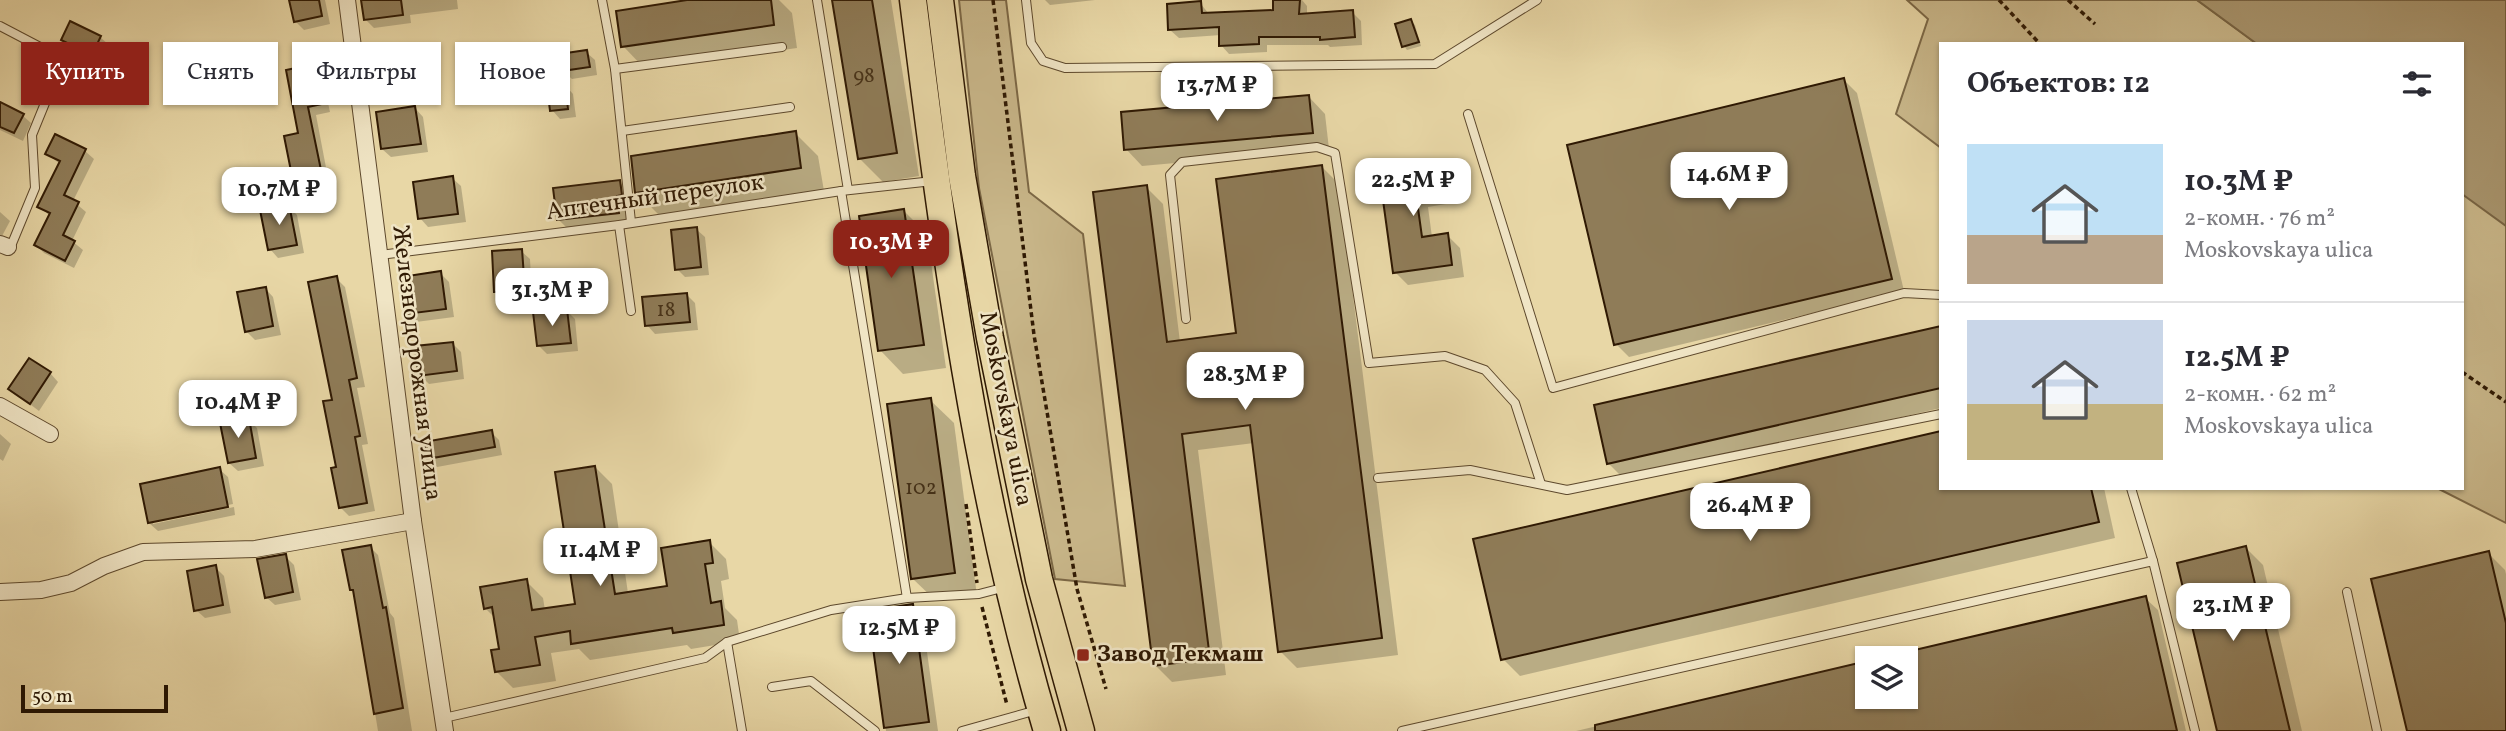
<!DOCTYPE html>
<html lang="ru">
<meta charset="utf-8">
<style>
:root{--surface:#fff;--page:#f7f7f7;--text:#2b2b33;--muted:#7c7c81;--line:#e1e1e2;--accent:#8f2418}
body{margin:0;font-family:Vollkorn,serif;background:var(--page);color:var(--text);height:100vh;display:flex;flex-direction:column;font-size:26px;white-space:nowrap}
*{box-sizing:border-box;margin:0}
p{font-size:23px;color:var(--muted)}
.icon{flex:none;width:38px;height:38px;fill:none;stroke:currentColor;stroke-width:2;stroke-linecap:round;stroke-linejoin:round}
.map{position:relative;flex:1;overflow:hidden}
.sheet{position:absolute;left:1939px;top:42px;width:525px;height:448px;display:flex;flex-direction:column;background:var(--surface);border-radius:0px;box-shadow:0 2px 5px #0004}
.sheet>*{flex:none}
.top-card{position:absolute;left:21px;top:42px;width:665px;height:63px;display:flex;gap:14px}
.fabs{position:absolute;left:1855px;top:646px;display:grid;gap:14px}
.fabs a{display:grid;place-items:center;width:63px;height:63px;border-radius:0px;background:var(--surface);box-shadow:0 2px 5px #0004;font-size:35px}
.scale{position:absolute;left:21px;bottom:18px;width:147px;box-sizing:border-box;padding-left:7px;border:4px solid #2f1903;border-top:0;font-size:19px;line-height:24px;white-space:nowrap;color:#2f1903;-webkit-text-stroke:5px #f0e5c5;paint-order:stroke}
.price{position:absolute;translate:-50% -60px;padding:0 16px;border-radius:14px;background:#fff;color:#222;font-size:23px;line-height:46px;filter:drop-shadow(0 2px 4px #0008)}
.price::after{content:'';position:absolute;left:50%;top:42px;width:21px;height:16px;margin-left:-10px;background:inherit;clip-path:polygon(0 0,100% 0,50% 100%)}
.price.active{background:var(--accent);color:#fff}
ul{padding:0;list-style:none}
li{display:flex;align-items:center;gap:21px;height:175px;padding:0 28px}
li+li{border-top:2px solid var(--line)}
li span{display:grid;place-items:center;flex:none;width:196px;height:140px;border-radius:0px;color:#555}
li>.icon{margin-inline-start:auto}
span .icon{width:84px;height:84px;fill:#fffc;stroke-width:1}
li b{font-size:30px}
h2{display:flex;justify-content:space-between;align-items:center;height:84px;padding:0 28px;font-size:30px}
.tag{padding:0 24px;border-radius:0px;background:var(--surface);box-shadow:0 2px 5px #0004;font-size:24px;line-height:63px}
.tag.active{background:var(--accent);color:#fff}
.map>svg:first-child{display:block}
</style>
<div class="map">
<svg width="2506" height="731" viewBox="0 0 2506 731">
<rect width="100%" height="100%" fill="#e8d7a6"/>
<filter id="stains"><feTurbulence type="fractalNoise" baseFrequency=".00286" numOctaves="4"/><feColorMatrix values="0 0 0 0 .2 0 0 0 0 .09 0 0 0 0 .02 0 0 0 .5 -.17"/></filter>
<radialGradient id="worn" r=".72"><stop offset=".6" stop-color="#630" stop-opacity="0"/><stop offset="1" stop-color="#630" stop-opacity=".3"/></radialGradient>
<g fill="#c9b78a" stroke="#7c6846" stroke-width="2">
<polygon points="959,0 1006,0 1029,192 1083,234 1125,586 1055,579 979,188"/>
<polygon points="1907,0 2197,0 2257,44 1941,44 1941,148 1896,114 1928,19"/>
<polygon points="2462,192 2506,224 2506,523 2437,488 2462,488"/>
</g>
<polygon fill="#a9966f" stroke="#786444" stroke-width="2" points="2197,0 2506,0 2506,226 2462,194 2462,44 2257,44"/>
<g fill="#0003">
<polygon points="291,0 325,0 330,24 304,30 295,21"/>
<polygon points="363,0 457,0 458,9 410,15 411,23 374,28 365,19"/>
<polygon points="699,0 779,0 792,13 797,48 646,70 623,46"/>
<polygon points="833,0 891,0 919,176 883,182 859,158"/>
<polygon points="1045,0 1095,0 1050,5"/>
<polygon points="1275,0 1302,0 1307,6 1307,16 1352,12 1361,21 1362,45 1330,47 1328,45 1267,45 1267,52 1229,54 1221,45 1221,35 1179,38 1170,30 1200,3 1209,14 1275,11"/>
<polygon points="1411,21 1415,25 1421,46 1407,50 1404,46"/>
<polygon points="100,37 109,45 101,63 71,49 63,40"/>
<polygon points="586,52 595,60 597,75 572,79 563,71"/>
<polygon points="314,66 322,75 330,112 316,115 328,178 302,183 294,175"/>
<polygon points="1844,80 1857,93 1904,291 1629,357 1616,344"/>
<polygon points="565,85 573,94 576,117 560,119 552,110"/>
<polygon points="1309,97 1325,114 1329,149 1142,166 1126,149"/>
<polygon points="0,104 22,115 31,123 23,141 0,130"/>
<polygon points="415,108 423,117 428,152 391,157 382,149"/>
<polygon points="795,133 818,156 824,191 660,216 636,192"/>
<polygon points="56,136 85,151 94,159 73,201 86,212 72,241 83,250 74,268 44,253 36,245 50,216 40,207 60,164 47,154"/>
<polygon points="1441,164 1454,177 1458,202 1428,207 1432,237 1447,235 1460,248 1464,277 1408,285 1395,272 1381,173"/>
<polygon points="1322,167 1339,184 1398,655 1297,668 1280,651 1254,443 1198,450 1226,675 1172,682 1155,665 1146,187 1163,204 1180,342 1238,335"/>
<polygon points="452,178 461,186 466,222 428,227 420,218"/>
<polygon points="619,182 632,195 634,208 629,208 631,226 571,232 558,219"/>
<polygon points="288,206 297,215 304,253 278,258 270,249"/>
<polygon points="904,211 927,234 946,368 903,374 880,350"/>
<polygon points="0,212 10,221 1,238 0,237"/>
<polygon points="696,229 705,237 709,275 685,277 677,269"/>
<polygon points="521,251 530,259 532,298 504,300 496,292"/>
<polygon points="440,273 449,282 454,317 416,322 408,314"/>
<polygon points="336,278 345,287 365,387 357,388 368,444 362,445 375,511 349,516 340,507 334,401"/>
<polygon points="265,288 273,297 281,335 255,340 246,331"/>
<polygon points="687,295 695,303 698,330 655,334 647,325"/>
<polygon points="566,310 575,319 578,351 547,354 539,346"/>
<polygon points="1941,328 1941,408 1625,480 1608,463"/>
<polygon points="452,343 461,352 464,379 429,384 420,375"/>
<polygon points="50,373 58,382 39,411 10,389"/>
<polygon points="930,400 954,423 977,596 936,601 912,578"/>
<polygon points="248,420 257,428 264,466 238,471 229,463"/>
<polygon points="491,432 499,440 502,455 437,467 428,458"/>
<polygon points="0,434 11,444 3,461 0,459"/>
<polygon points="595,467 612,484 628,593 669,587 709,542 726,559 729,579 721,581 725,608 737,620 740,641 691,649 687,645 590,660 579,649 551,653 556,681 513,688 496,671 501,650 496,619 485,608 526,581 543,598 545,610 577,605"/>
<polygon points="219,469 228,477 233,504 153,520 153,524 234,507 235,515 158,531 149,523"/>
<polygon points="1941,488 2104,488 2115,538 1520,676 1503,659"/>
<polygon points="370,547 378,555 390,613 394,618 412,731 378,731 355,593 351,590"/>
<polygon points="2246,548 2263,565 2302,731 2218,731"/>
<polygon points="2488,553 2505,570 2506,574 2506,731 2409,731"/>
<polygon points="285,556 294,565 301,600 275,605 266,597"/>
<polygon points="215,567 224,576 231,613 205,618 196,610"/>
<polygon points="2145,598 2158,610 2186,731 1576,731 1867,663 1867,696 1906,696 1906,658 1887,658"/>
<polygon points="912,606 922,616 938,731 886,731 870,612"/>
</g>
<g fill="#8f7c58" stroke="#2f1903" stroke-width="2">
<polygon points="289,0 319,0 322,16 294,22"/>
<polygon points="361,0 401,0 403,15 364,20"/>
<polygon points="687,0 771,0 774,25 621,47 616,11"/>
<polygon points="832,0 872,0 897,153 858,159"/>
<polygon points="1273,0 1300,0 1299,14 1353,10 1355,37 1320,40 1320,37 1259,37 1259,44 1219,46 1219,27 1168,30 1167,4 1201,1 1202,13 1273,10"/>
<polygon points="1411,19 1419,42 1402,47 1395,24"/>
<polygon points="70,21 101,36 92,55 61,40"/>
<polygon points="587,50 590,67 562,71 559,54"/>
<polygon points="315,64 322,104 308,107 321,170 292,176 284,136 298,133 286,70"/>
<polygon points="1844,78 1892,279 1614,345 1567,145"/>
<polygon points="565,83 568,109 550,111 547,86"/>
<polygon points="1309,95 1313,133 1124,150 1121,112"/>
<polygon points="0,102 24,114 14,133 0,127"/>
<polygon points="415,106 421,144 381,149 376,112"/>
<polygon points="796,131 801,168 635,193 631,156"/>
<polygon points="55,134 86,149 64,195 79,202 63,235 75,241 65,261 34,245 50,213 37,207 60,161 45,154"/>
<polygon points="1442,162 1446,190 1416,194 1422,237 1448,233 1452,265 1393,273 1379,171"/>
<polygon points="1322,165 1382,638 1278,652 1250,425 1182,434 1210,659 1153,666 1093,192 1147,185 1167,342 1236,333 1216,179"/>
<polygon points="453,176 458,214 418,219 413,182"/>
<polygon points="620,180 622,195 617,196 619,213 557,220 553,188"/>
<polygon points="289,204 297,245 268,250 260,210"/>
<polygon points="904,209 924,345 878,351 859,216"/>
<polygon points="697,227 701,267 675,270 671,230"/>
<polygon points="522,249 525,291 494,292 492,251"/>
<polygon points="441,271 446,309 406,314 401,277"/>
<polygon points="337,276 357,378 349,380 360,436 355,437 367,503 339,508 331,468 336,467 323,401 332,400 308,282"/>
<polygon points="266,287 273,326 245,332 237,292"/>
<polygon points="687,293 690,322 645,326 642,297"/>
<polygon points="567,309 571,343 537,346 533,312"/>
<polygon points="1941,326 1941,388 1607,464 1594,405"/>
<polygon points="453,342 457,371 418,376 415,346"/>
<polygon points="29,358 51,372 30,404 8,389"/>
<polygon points="931,398 955,573 911,579 887,404"/>
<polygon points="249,418 256,458 228,463 220,423"/>
<polygon points="492,430 495,447 427,459 424,442"/>
<polygon points="1941,431 1941,488 2091,488 2099,522 1501,660 1473,539"/>
<polygon points="595,466 615,594 667,586 661,548 710,540 713,563 705,564 711,603 721,601 724,625 673,633 672,628 571,644 570,631 535,637 540,665 495,672 491,650 499,649 492,607 484,609 480,587 527,579 532,610 575,604 555,472"/>
<polygon points="220,467 228,507 148,523 140,484"/>
<polygon points="371,545 383,608 386,607 403,708 374,714 353,590 350,590 342,550"/>
<polygon points="2246,546 2290,731 2217,731 2177,563"/>
<polygon points="2489,551 2506,623 2506,731 2407,731 2371,579"/>
<polygon points="286,554 293,592 265,598 257,559"/>
<polygon points="216,565 223,605 194,611 187,571"/>
<polygon points="2146,596 2177,731 1595,731 1595,725 1867,661 1867,696 1906,696 1906,652"/>
<polygon points="913,604 929,722 884,728 868,611"/>
</g>
<g fill="none" stroke-linecap="round" stroke-linejoin="round">
<defs>
<g id="lane">
<polyline points="602,0 615,69 631,222"/>
<polyline points="817,0 848,190"/>
<polyline points="1026,0 1031,43 1043,61 1065,68 1435,64 1537,0"/>
<polyline points="0,26 63,59 32,135 35,188 11,246 8,247"/>
<polyline points="615,69 782,47"/>
<polyline points="1468,114 1553,388 1904,293 1941,295"/>
<polyline points="622,131 790,107"/>
<polyline points="841,191 907,598"/>
<polyline points="619,225 631,311"/>
<polyline points="380,255 619,225 841,191 933,181"/>
<polyline points="1186,319 1170,175 1182,162 1317,147 1335,153 1369,363 1445,356 1485,370 1515,403 1541,484"/>
<polyline points="1378,478 1470,470 1567,490 1941,414"/>
<polyline points="2131,488 2153,561"/>
<polyline points="2347,592 2377,731"/>
<polyline points="727,642 742,731"/>
<polyline points="772,687 811,681 875,731"/>
<polyline points="444,718 705,658 727,642 831,610 907,598 979,594 1006,587"/>
<polyline points="962,731 1037,710"/>
<polyline points="1402,731 2153,561 2195,731"/>
</g>
<g id="street">
<polyline points="347,0 413,521 445,731"/>
<polyline points="0,244 8,247"/>
<polyline points="0,406 50,434"/>
<polyline points="0,592 41,590 71,583 104,566 143,552 255,549 413,521"/>
</g>
<g id="primary">
<path d="M913,0C944,247 976,492 1047,731"/>
<polyline points="940,0 962,176 990,338 1039,579 1081,731"/>
</g>
</defs>
<use href="#lane" stroke="#5d482c" stroke-width="10"/>
<use href="#street" stroke="#5d482c" stroke-width="18"/>
<use href="#primary" stroke="#2f1903" stroke-width="29"/>
<g stroke="#2f1903" stroke-width="3.5" stroke-dasharray="5 3.5" stroke-linecap="butt">
<polyline points="993,0 1034,335 1077,589 1106,689"/>
<polyline points="1999,0 2040,44"/>
<polyline points="2068,0 2095,24"/>
<polyline points="2462,372 2506,402"/>
<polyline points="966,504 977,583"/>
<polyline points="982,607 1007,705"/>
</g>
<use href="#lane" stroke="#f0e5c5" stroke-width="8"/>
<use href="#street" stroke="#f0e5c5" stroke-width="16"/>
<use href="#primary" stroke="#e8d7a6" stroke-width="26"/>
</g>
<rect fill="#8f2418" stroke="#f0e5c5" stroke-width="2.5" x="1076" y="648" width="14" height="14" rx="3.5"/>
<g text-anchor="middle" dominant-baseline="central" stroke-width="5" stroke-linejoin="round" paint-order="stroke">
<g font-size="21" fill="#473218">
<text x="864" y="76">98</text>
<text x="666" y="310">18</text>
<text x="921" y="488">102</text>
</g>
<g font-size="24" fill="#2f1903" stroke="#f0e5c5">
<text transform="translate(655 198) rotate(-8)">Аптечный переулок</text>
<text transform="translate(416 363) rotate(83)">Железнодорожная улица</text>
<text transform="translate(1005 409) rotate(79)">Moskovskaya ulica</text>
</g>
<g font-size="24" font-weight="bold" fill="#2f1903" stroke="#f0e5c5" text-anchor="start">
<text x="1097" y="655">Завод Текмаш</text>
</g>
</g>
<rect width="100%" height="100%" filter="url(#stains)"/>
<rect width="100%" height="100%" fill="url(#worn)"/>
</svg>
<div class="fabs">
<a><svg class="icon" aria-label="layers" viewBox="0 0 24 24"><path d="M12 4l9 5-9 5-9-5zM3 14l9 5 9-5"/></svg></a>
</div>
<div class="scale">50 m</div>
<b class="price" style="left:1217px;top:123px">13.7M ₽</b>
<b class="price" style="left:1729px;top:212px">14.6M ₽</b>
<b class="price" style="left:1413px;top:218px">22.5M ₽</b>
<b class="price" style="left:279px;top:227px">10.7M ₽</b>
<b class="price active" style="left:891px;top:280px">10.3M ₽</b>
<b class="price" style="left:552px;top:328px">31.3M ₽</b>
<b class="price" style="left:1245px;top:412px">28.3M ₽</b>
<b class="price" style="left:238px;top:440px">10.4M ₽</b>
<b class="price" style="left:1750px;top:543px">26.4M ₽</b>
<b class="price" style="left:600px;top:588px">11.4M ₽</b>
<b class="price" style="left:2233px;top:643px">23.1M ₽</b>
<b class="price" style="left:899px;top:666px">12.5M ₽</b>
<div class="top-card">
<a class="tag active">Купить</a>
<a class="tag">Снять</a>
<a class="tag">Фильтры</a>
<a class="tag">Новое</a>
</div>
<section class="sheet">
<h2>Объектов: 12<svg class="icon" aria-label="filters" viewBox="0 0 24 24"><path d="M4 7h16M4 17h16"/><circle cx="9" cy="7" r="2"/><circle cx="15" cy="17" r="2"/></svg></h2>
<ul>
<li><span style="background:linear-gradient(#bfe0f5 65%,#b9a48a 0)"><svg class="icon" aria-label="home" viewBox="0 0 24 24"><path d="M3 11l9-7 9 7M6 9v11h12V9"/></svg></span><div><b>10.3M ₽</b><p>2-комн. · 76 m²</p><p>Moskovskaya ulica</p></div></li>
<li><span style="background:linear-gradient(#c9d6e8 60%,#c2b280 0)"><svg class="icon" aria-label="home" viewBox="0 0 24 24"><path d="M3 11l9-7 9 7M6 9v11h12V9"/></svg></span><div><b>12.5M ₽</b><p>2-комн. · 62 m²</p><p>Moskovskaya ulica</p></div></li>
</ul>
</section>
</div>
